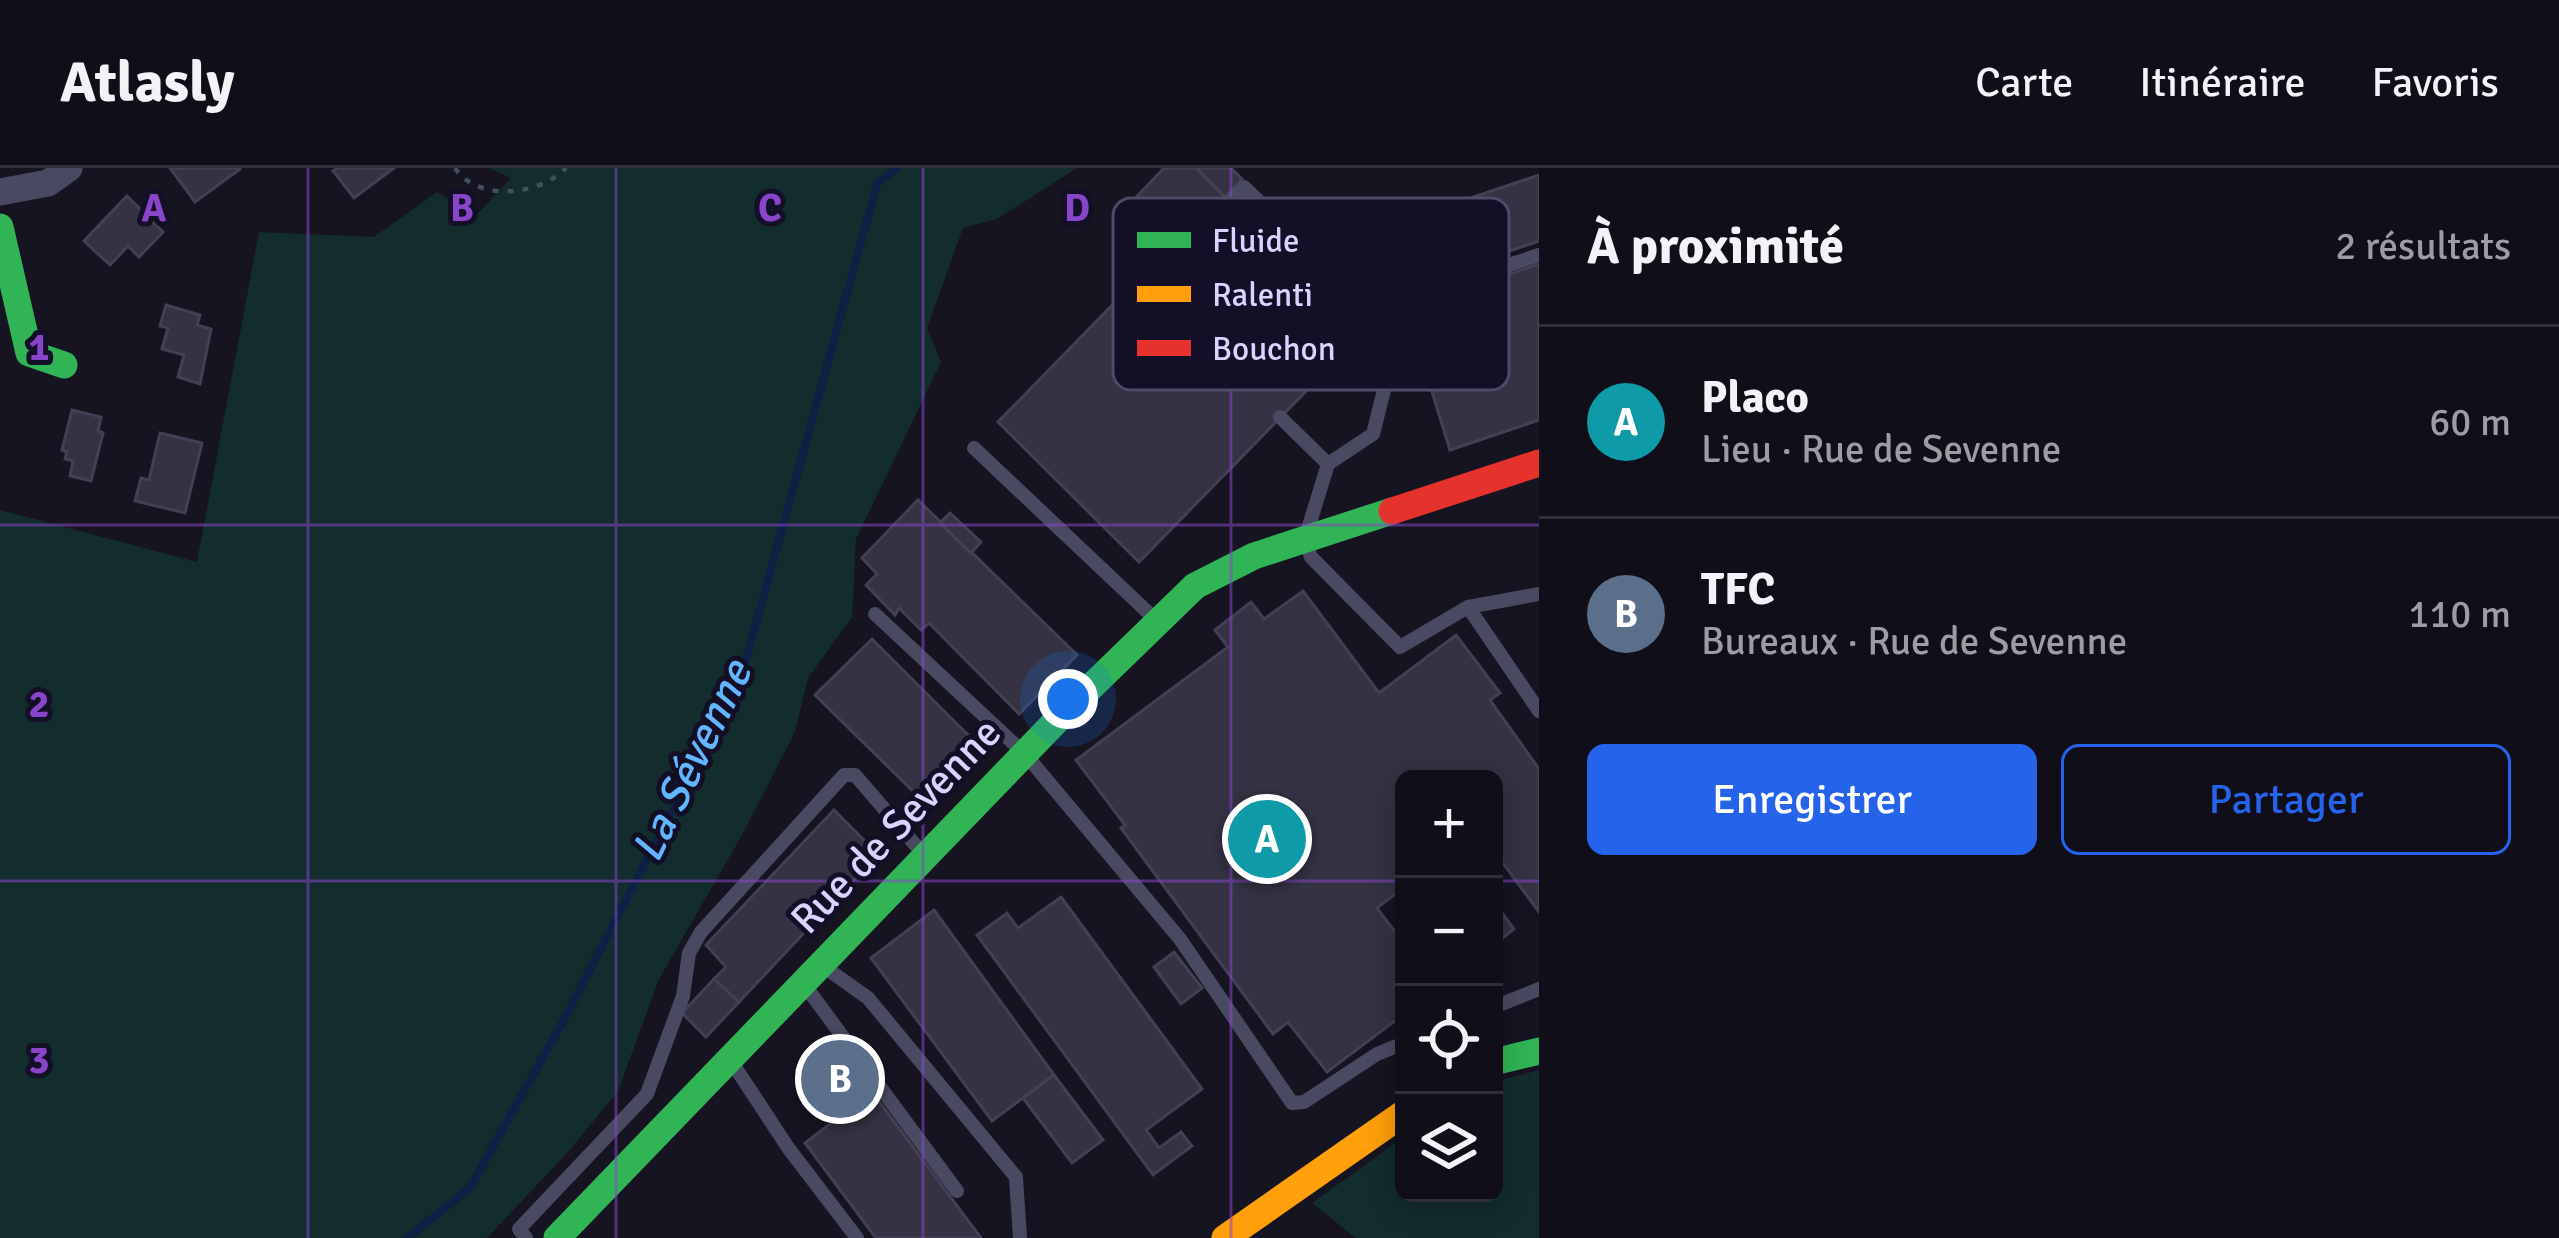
<!DOCTYPE html>
<html lang="fr">
<meta charset="utf-8">
<style>
:root{--surface:#100f19;--page:#1e1d26;--text:#f1f3f6;--muted:#9c9ca2;--line:#302f38;--accent:#2563eb}
body{margin:0;font-family:Signika,sans-serif;background:var(--page);color:var(--text)}
.controls{position:absolute;right:36px;bottom:36px;display:grid;overflow:hidden;border-radius:18px;box-shadow:0 6px 30px #0003}
.controls button{width:108px;height:108px;display:grid;place-items:center;padding:0;border:0;border-bottom:3px solid var(--line);background:var(--surface);color:var(--text);font:60px sans-serif}
.you{position:absolute;left:1068px;top:531px;width:42px;height:42px;margin:-30px;border:9px solid #fff;border-radius:50%;background:#1a73e8;box-shadow:0 0 0 18px #1a73e833}
.badge{display:grid;place-items:center;width:78px;height:78px;border-radius:50%;background:var(--accent);color:#fff;font-size:39px;font-weight:700}
.pin{position:absolute;translate:-50% -50%;border:6px solid #fff;box-shadow:0 3px 12px #0006}
.list{margin:0;padding:0;list-style:none}
h2{display:flex;justify-content:space-between;align-items:center;height:156px;margin:0;padding:0 48px;font-size:51px}
h2 small{font-size:39px;font-weight:400;color:var(--muted)}
.list li{display:grid;grid-template-columns:78px 1fr auto;gap:36px;align-items:center;box-sizing:border-box;height:192px;padding:0 48px;border-top:3px solid var(--line)}
.list b{display:block;font-size:45px;white-space:nowrap}
.list p{margin:0;font-size:39px;white-space:nowrap;color:var(--muted)}
.list em{font-size:39px;font-style:normal;color:var(--muted)}
.actions{display:flex;gap:24px;padding:36px 48px}
.actions a{flex:1;padding:27px 0;border:3px solid var(--accent);border-radius:18px;text-align:center;font-size:42px;color:var(--accent)}
.actions .main{background:var(--accent);color:#fff}
.icon{flex:none;width:66px;height:66px;fill:none;stroke:currentColor;stroke-width:2;stroke-linecap:round;stroke-linejoin:round}
.map{position:relative;flex:none;width:1539px;height:1070px;overflow:hidden}
header{display:flex;align-items:center;gap:72px;box-sizing:border-box;height:168px;padding:0 60px;background:var(--surface);border-bottom:3px solid var(--line)}
header strong{font-size:57px}
nav{display:flex;gap:66px;margin-inline-start:auto;font-size:42px}
main{display:flex}
aside{flex:1;background:var(--surface)}
.map>svg:first-child{display:block}
.green{fill:#132c2d}
.lines{fill:none;stroke-linecap:round;stroke-linejoin:round}
.stream{stroke:#0d2144;stroke-width:8}
.building{fill:#343243;stroke:#433f54;stroke-width:3}
.path{stroke:#44505f;stroke-width:4.5;stroke-dasharray:6 9;stroke-linecap:butt}
.lane{stroke:#4a4962;stroke-width:14}
.street{stroke:#4a4962;stroke-width:27}
.fast{stroke:#30b455;stroke-width:27}
.slow{stroke:#ff9f0a;stroke-width:27}
.jam{stroke:#e5322d;stroke-width:27}
.grid{fill:none;stroke:#8945c9;stroke-width:3;stroke-opacity:0.55}
.labels{text-anchor:middle;dominant-baseline:central;stroke-width:10;stroke-linejoin:round;paint-order:stroke}
.street-label{font-size:42px;fill:#d9d4ff;stroke:#130f26}
.water-label{font-size:45px;font-style:italic;fill:#62b6ff;stroke:#130f26}
.key{fill:#130f26;stroke:#4e4a67;stroke-width:3}
.key-label{font-size:33px;fill:#d9d4ff}
.grid-label{font-size:39px;text-anchor:middle;font-weight:bold;fill:#8945c9;stroke:#130f26;stroke-width:10;stroke-linejoin:round;paint-order:stroke}
</style>
<header>
<strong>Atlasly</strong>
<nav><a>Carte</a><a>Itinéraire</a><a>Favoris</a></nav>
</header>
<main>
<div class="map">
<svg width="1539" height="1070" viewBox="0 0 1539 1070">
<rect width="100%" height="100%" fill="#161421"/>
<g class="green">
<path d="M489,0H1077L997,51L963,60L927,160L941,194L856,371L852,449L808,510L795,564L742,667L659,811L618,923L569,983L487,1070H0V342L197,394L259,64L374,69L437,24L476,48L511,10Z"/>
<path d="M1539,902V1070H1356L1312,1035L1404,969V1025H1494V914Z"/>
</g>
<g class="lines">
<path class="stream" d="M407,1070L470,1020L567,846L741,510L877,16L897,0"/>
</g>
<g class="building">
<path d="M170,0H239L240,1L195,34Z"/>
<path d="M338,0H394L354,30L333,3Z"/>
<path d="M1164,0H1196L1362,166L1139,394L998,254L1164,84L1124,42Z"/>
<path d="M1196,0H1231L1242,11L1225,29Z"/>
<path d="M1539,7V73L1468,97L1447,38Z"/>
<path d="M127,28L163,64L139,89L128,78L110,97L84,73Z"/>
<path d="M1539,96V252L1450,282L1425,201L1466,188L1446,128Z"/>
<path d="M166,137L200,147L197,157L211,161L200,216L178,209L184,187L162,181L168,160L160,158Z"/>
<path d="M72,242L101,249L98,263L103,265L91,313L70,308L73,293L65,291L67,284L62,282Z"/>
<path d="M160,265L202,275L185,345L135,333L141,310L149,312Z"/>
<path d="M918,332L1077,487L1019,546L929,455L921,462L899,440L895,447L866,417L877,406L862,390Z"/>
<path d="M950,345L981,374L971,385L940,355Z"/>
<path d="M1303,423L1379,525L1456,467L1500,525L1490,532L1539,601V744L1494,683V611H1404V719L1377,740L1401,772L1404,770V846L1327,904L1288,854L1273,866L1121,660L1125,657L1076,592L1228,479L1215,462L1251,434L1264,451Z"/>
<path d="M872,471L983,582L928,638L815,527Z"/>
<path d="M834,642L878,686L739,834L714,811L726,799L706,777Z"/>
<path d="M1061,729L1202,921L1146,962L1159,980L1181,964L1192,978L1153,1007L977,767L1007,745L1018,760Z"/>
<path d="M1494,734L1514,761L1494,777Z"/>
<path d="M934,742L1054,907L992,953L871,790Z"/>
<path d="M1174,784L1202,820L1181,836L1154,799Z"/>
<path d="M714,811L739,834L706,869L682,845Z"/>
<path d="M834,873L981,1070H876L805,975L834,953L796,902Z"/>
<path d="M1054,907L1103,972L1072,995L1023,930Z"/>
</g>
<g class="lines">
<path class="path" d="M455,0C478,35 540,27 566,0"/>
<g class="lane">
<path d="M1230,34L1244,19L1398,166L1373,266L1328,296"/>
<path d="M1373,142L1539,87"/>
<path d="M1280,249L1328,296L1305,371L1311,389L1400,479L1468,439L1539,426"/>
<path d="M974,280L1156,452"/>
<path d="M1468,439L1539,543"/>
<path d="M875,446L1025,586L1180,771L1292,935L1304,934L1377,886L1404,875"/>
<path d="M823,798L868,830L1016,1009L1020,1070"/>
<path d="M806,819L957,1023"/>
<path d="M1494,839L1539,821"/>
<path d="M733,896L789,981L857,1070"/>
<path d="M526,1070L519,1061L647,926L683,828L689,785L701,764L844,607H855L924,687"/>
</g>
<path class="street" d="M0,24L48,15L69,0"/>
<g class="fast">
<path d="M0,59L29,185L64,197"/>
<path d="M1494,894L1539,883"/>
<path d="M557,1070L1061,548L1195,418L1254,388L1392,343"/>
</g>
<path class="slow" d="M1225,1070L1404,945"/>
<path class="jam" d="M1392,343L1539,295"/>
</g>
<path class="grid" d="M308,0V1070M616,0V1070M923,0V1070M1231,0V1070M0,357H1539M0,713H1404M1494,713H1539"/>
<g class="labels">
<g class="street-label">
<text transform="translate(896 658) rotate(-46)">Rue de Sevenne</text>
</g>
<g class="water-label">
<text transform="translate(692 593) rotate(-64)">La Sévenne</text>
</g>
</g>
<rect x="1113" y="30" width="396" height="192" rx="18" class="key"/>
<rect x="1137" y="64" width="54" height="16" fill="#30b455"/>
<rect x="1137" y="118" width="54" height="16" fill="#ff9f0a"/>
<rect x="1137" y="172" width="54" height="16" fill="#e5322d"/>
<g class="key-label">
<text x="1212" y="84">Fluide</text>
<text x="1212" y="138">Ralenti</text>
<text x="1212" y="192">Bouchon</text>
</g>
<g class="grid-label">
<text x="154" y="53">A</text>
<text x="462" y="53">B</text>
<text x="770" y="53">C</text>
<text x="1077" y="53">D</text>
<text x="39" y="192">1</text>
<text x="39" y="549">2</text>
<text x="39" y="905">3</text>
</g>
</svg>
<div class="controls">
<button>+</button>
<button>−</button>
<button><svg class="icon" aria-label="locate" viewBox="0 0 24 24"><circle cx="12" cy="12" r="6"/><path d="M12 2v4M12 18v4M2 12h4M18 12h4"/></svg></button>
<button><svg class="icon" aria-label="layers" viewBox="0 0 24 24"><path d="M12 4l9 5-9 5-9-5zM3 14l9 5 9-5"/></svg></button>
</div>
<div class="you"></div>
<div class="pin badge" style="left:1267px;top:671px;background:#0f9aa8">A</div>
<div class="pin badge" style="left:840px;top:911px;background:#5c6f8a">B</div>
</div>
<aside>
<h2>À proximité<small>2 résultats</small></h2>
<ul class="list">
<li><span class="badge" style="background:#0f9aa8">A</span><div><b>Placo</b><p>Lieu · Rue de Sevenne</p></div><em>60 m</em></li>
<li><span class="badge" style="background:#5c6f8a">B</span><div><b>TFC</b><p>Bureaux · Rue de Sevenne</p></div><em>110 m</em></li>
</ul>
<div class="actions"><a class="main">Enregistrer</a><a>Partager</a></div>
</aside>
</main>
